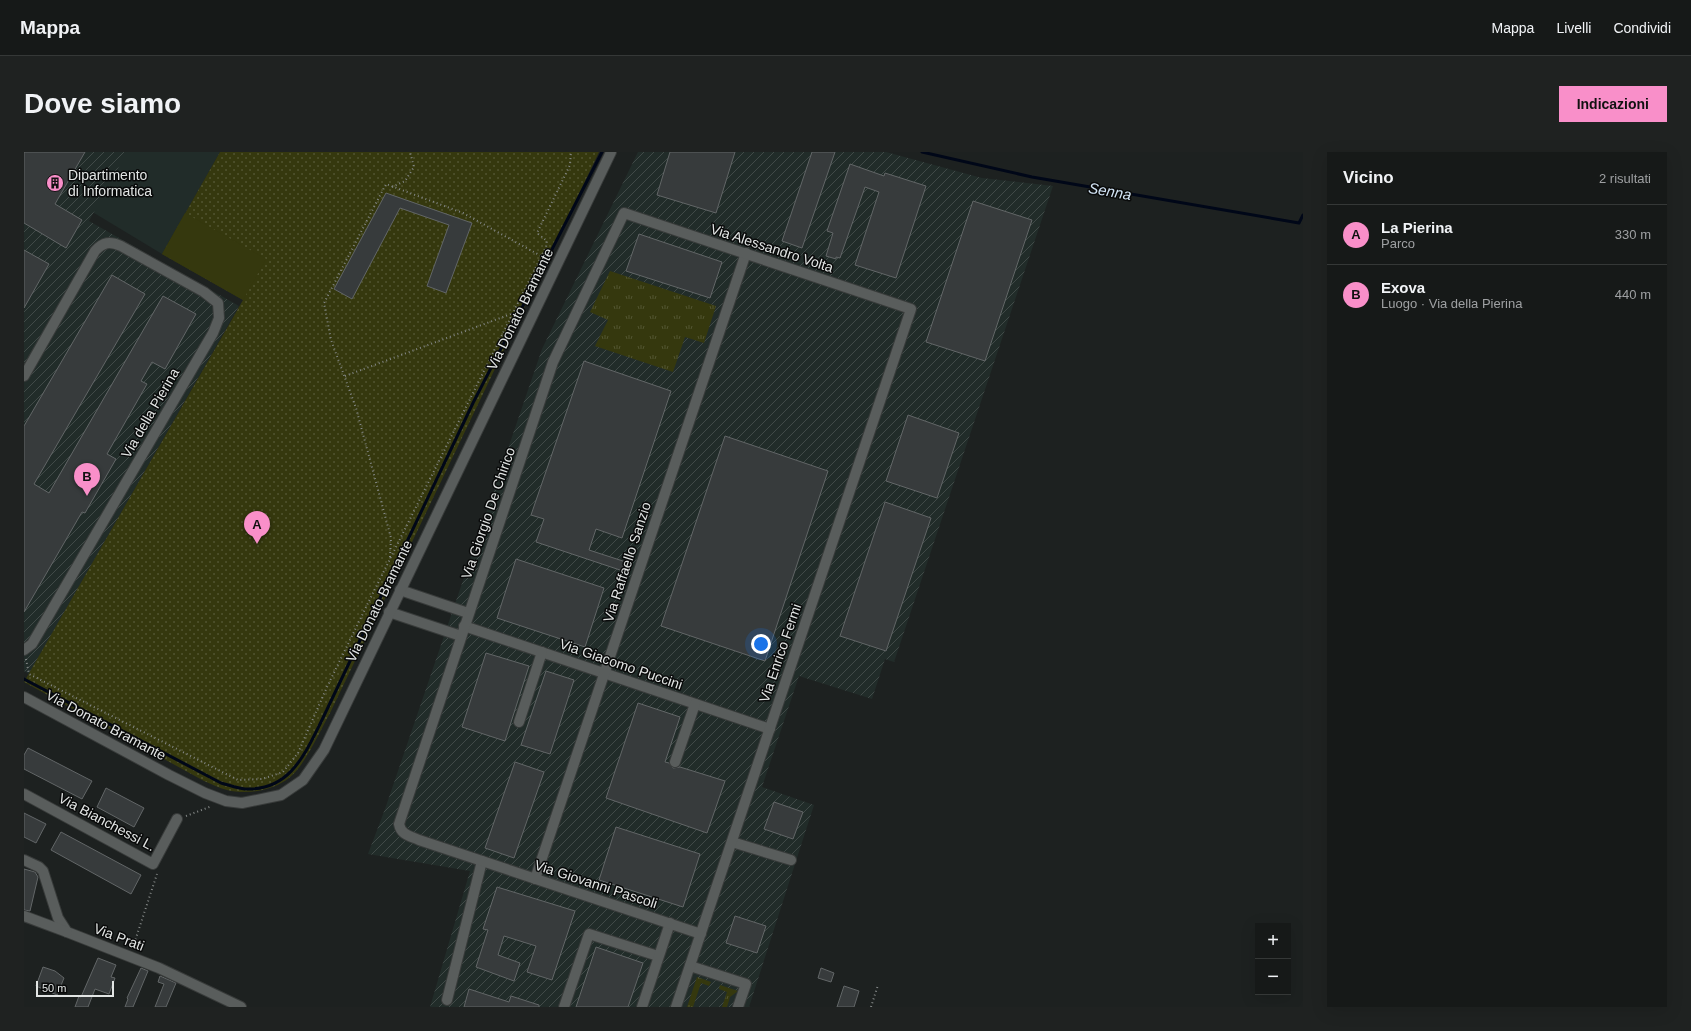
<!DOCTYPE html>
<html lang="it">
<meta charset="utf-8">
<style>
:root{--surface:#161918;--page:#1f2221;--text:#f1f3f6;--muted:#9ea0a2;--line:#353837;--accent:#f98fc9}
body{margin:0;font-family:Arial,sans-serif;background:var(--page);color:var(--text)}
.controls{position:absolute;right:12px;bottom:12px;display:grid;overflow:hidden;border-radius:0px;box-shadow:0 4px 16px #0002}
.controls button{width:36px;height:36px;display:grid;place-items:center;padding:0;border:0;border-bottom:1px solid var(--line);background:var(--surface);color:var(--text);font:20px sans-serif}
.scale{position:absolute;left:12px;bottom:10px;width:78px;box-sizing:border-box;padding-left:4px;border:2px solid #e2e5e4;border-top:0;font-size:11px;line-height:14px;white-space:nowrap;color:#e2e5e4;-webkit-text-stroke:3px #090a0a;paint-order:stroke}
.you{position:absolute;left:737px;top:492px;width:14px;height:14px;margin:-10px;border:3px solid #fff;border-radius:50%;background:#1a73e8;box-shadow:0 0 0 6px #1a73e833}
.badge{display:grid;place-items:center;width:26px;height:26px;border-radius:50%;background:var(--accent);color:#111;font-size:13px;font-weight:700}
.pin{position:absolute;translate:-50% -33px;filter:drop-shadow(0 1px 2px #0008)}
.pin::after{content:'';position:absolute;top:21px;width:14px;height:12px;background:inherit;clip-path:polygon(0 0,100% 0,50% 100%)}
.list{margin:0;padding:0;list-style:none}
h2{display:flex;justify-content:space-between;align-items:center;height:52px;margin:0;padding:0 16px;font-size:17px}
h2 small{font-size:13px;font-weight:400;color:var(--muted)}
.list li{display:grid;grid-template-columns:26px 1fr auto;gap:12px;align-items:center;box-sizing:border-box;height:60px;padding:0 16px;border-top:1px solid var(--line)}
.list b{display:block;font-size:15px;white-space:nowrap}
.list p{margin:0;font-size:13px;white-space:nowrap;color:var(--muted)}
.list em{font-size:13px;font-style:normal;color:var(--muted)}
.map{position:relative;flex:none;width:1279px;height:855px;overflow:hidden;border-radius:0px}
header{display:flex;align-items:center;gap:24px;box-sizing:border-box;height:56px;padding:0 20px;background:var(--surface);border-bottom:1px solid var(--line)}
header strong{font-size:19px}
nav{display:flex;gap:22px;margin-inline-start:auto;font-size:14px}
.intro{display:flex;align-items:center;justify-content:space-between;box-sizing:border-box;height:96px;padding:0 24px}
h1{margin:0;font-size:28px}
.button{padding:10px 18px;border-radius:0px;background:var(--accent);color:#111;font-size:14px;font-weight:700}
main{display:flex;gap:24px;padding:0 24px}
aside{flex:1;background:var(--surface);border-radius:0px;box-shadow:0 4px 16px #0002}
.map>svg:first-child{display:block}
.built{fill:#212c29}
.industrial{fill:url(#industrial-furrows)}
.grass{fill:url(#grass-tufts)}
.park{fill:url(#park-dots)}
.garden{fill:#35380e}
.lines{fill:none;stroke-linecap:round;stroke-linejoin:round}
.stream{stroke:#000718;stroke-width:3}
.building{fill:#373b3c;stroke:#626667}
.minor-casing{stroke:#383b3a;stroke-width:12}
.path{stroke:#848887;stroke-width:2;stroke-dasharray:1 3;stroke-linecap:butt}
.minor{stroke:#595d5c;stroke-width:10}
.labels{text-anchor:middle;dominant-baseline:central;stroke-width:3;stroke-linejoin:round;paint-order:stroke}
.poi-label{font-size:14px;fill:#e2e5e4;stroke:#090a0a;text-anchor:start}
.street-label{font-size:14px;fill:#e2e5e4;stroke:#090a0a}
.water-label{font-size:15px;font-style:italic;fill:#d3e5f6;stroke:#090a0a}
</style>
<header>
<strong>Mappa</strong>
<nav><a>Mappa</a><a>Livelli</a><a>Condividi</a></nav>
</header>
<div class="intro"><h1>Dove siamo</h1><a class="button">Indicazioni</a></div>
<main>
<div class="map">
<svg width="1279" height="855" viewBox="0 0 1279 855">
<defs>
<pattern id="industrial-furrows" width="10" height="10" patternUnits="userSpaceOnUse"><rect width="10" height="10" fill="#212c29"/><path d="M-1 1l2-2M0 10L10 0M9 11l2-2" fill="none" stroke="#414a48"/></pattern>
<pattern id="grass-tufts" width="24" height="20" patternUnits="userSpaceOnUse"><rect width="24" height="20" fill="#35380e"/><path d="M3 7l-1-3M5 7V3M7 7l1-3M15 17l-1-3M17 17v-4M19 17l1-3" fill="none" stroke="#525531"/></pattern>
<pattern id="park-dots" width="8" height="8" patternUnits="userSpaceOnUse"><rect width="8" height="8" fill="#35380e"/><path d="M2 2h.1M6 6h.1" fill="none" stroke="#525531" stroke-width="1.8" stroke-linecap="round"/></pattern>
</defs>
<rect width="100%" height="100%" fill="#1d2120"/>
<path class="built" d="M0,0H196L138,102L37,41Z"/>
<g class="industrial">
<path d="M0,0H103L65,69L215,154L5,522L0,519Z"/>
<path d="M614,0H862L958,26L1029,34L870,510L861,507L848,547L775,524L738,635L790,653L725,855H406L446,719L344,702L361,657L518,197Z"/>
</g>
<g class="grass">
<path d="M586,119L692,154L680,191L661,185L649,220L571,194L584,168L566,160Z"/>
<path d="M673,825L687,830L685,834L677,831L669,855H663Z"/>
<path d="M696,833L714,839L706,845L703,855H698L703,840L695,837Z"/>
</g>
<path class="park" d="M196,0H575L306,561C296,579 280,615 265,626C248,639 223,643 203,638C195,636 188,632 180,629L0,530L219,148L138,102Z"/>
<path class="garden" d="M161,61L242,107L219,148L138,102Z"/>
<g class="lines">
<g class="stream">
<path d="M898,0L1008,25L1275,71L1279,63"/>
<path d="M0,527L197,631C205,633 213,636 221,637C265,639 280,604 297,570L449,251L578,0"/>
</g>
</g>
<g class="building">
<path d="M0,0H61L31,52L58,68L42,96L0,71Z"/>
<path d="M646,0H711L692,61L633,43Z"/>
<path d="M788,0H811L778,96L758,89Z"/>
<path d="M826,12L860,24L861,21L902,34L872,126L831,113L855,40L841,35L816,106L812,105V107L802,104L809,81L803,79Z"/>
<path d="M362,41L448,71L422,141L403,134L425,73L376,56L328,147L310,137Z"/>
<path d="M949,49L1008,68L961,209L902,190Z"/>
<path d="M615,82L698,110L686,146L602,119Z"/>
<path d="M0,98L25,112L0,156Z"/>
<path d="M88,123L121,142L10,332L25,341L139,144L172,162L141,217L128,210L117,229L123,232L83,302L92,307L61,361L58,360L0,460V274Z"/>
<path d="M560,209L647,239L598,386L572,377L565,398L605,411L602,420L512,390L520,367L507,363Z"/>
<path d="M884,263L935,281L913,346L862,329Z"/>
<path d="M701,284L804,319L741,509L637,474Z"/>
<path d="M861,350L907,366L862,499L816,484Z"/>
<path d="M492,407L580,436L561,495L473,466Z"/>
<path d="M462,501L505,514L481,589L438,575Z"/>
<path d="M522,519L550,528L526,602L497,593Z"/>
<path d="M614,551L656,565L641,610L645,611L649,616L656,615L701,629L683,681L582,646Z"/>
<path d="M4,596L68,629L58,647L0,617V603Z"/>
<path d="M491,610L520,620L490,706L461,696Z"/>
<path d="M82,636L120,656L110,675L73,655Z"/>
<path d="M750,650L779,660L769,687L740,677Z"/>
<path d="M0,661L22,672L12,691L0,685Z"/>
<path d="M592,675L676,702L659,755L575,728Z"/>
<path d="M37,680L117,723L107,742L27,698Z"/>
<path d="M0,717L11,720L14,725L6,759L0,758Z"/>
<path d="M473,735L551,759L528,828L503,820L512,794L480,784L474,803L496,811L490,829L452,815L464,778L459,777Z"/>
<path d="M711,764L742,774L733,801L702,791Z"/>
<path d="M572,795L619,811L604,855H552Z"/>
<path d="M74,806L92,813L87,825L91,826L85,842L71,837L64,855H51L55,844L57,845Z"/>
<path d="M19,815L31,819L40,826L33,843L12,834Z"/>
<path d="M117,816L124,819L109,855H101L104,847L103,846Z"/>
<path d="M797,816L810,821L807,830L794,826Z"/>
<path d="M136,824L152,831L142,855H131L140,832L134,830Z"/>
<path d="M820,834L835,839L830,855H813Z"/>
<path d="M445,837L485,850L487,844L515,853V855H440Z"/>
</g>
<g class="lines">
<g class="minor-casing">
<g id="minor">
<path d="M0,224L71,99C79,90 86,89 97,94L180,140L194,151L195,166L189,181L8,492L0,498"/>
<path d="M376,438L444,461"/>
<path d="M365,460L437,484"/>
<path d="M440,474L746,577"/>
<path d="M0,545L145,623L181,641L202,649L218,651L257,643L279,628L300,598L587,0"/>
<path d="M495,570L518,500"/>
<path d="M651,610L671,552"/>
<path d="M0,642L129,712L153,667"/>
<path d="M708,690L767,708"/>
<path d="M0,708L15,715L19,719L34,766L43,780L135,816L217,855"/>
<path d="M511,727L722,101"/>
<path d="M0,764L43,780"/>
<path d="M666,814L722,832L714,855"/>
<path d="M423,848L458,709"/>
<path d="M540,855L565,782L634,804"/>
<path d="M618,855L646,771"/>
<path d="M652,855L887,157L600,61L529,210L375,672C377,683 386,684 395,688L677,782"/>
</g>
</g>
<g class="path">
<path d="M368,35L381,29L390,15L386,0"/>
<path d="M321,224L487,162"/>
<path d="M366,405L367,386L332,256L307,188L300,151L362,32L439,61L517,104"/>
<path d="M2,507L5,522L214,628L238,627L259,620L274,601L303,535L347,445L522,95L523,89L513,81L546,13L547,0"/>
<path d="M162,664L188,654"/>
<path d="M109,795L133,722"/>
<path d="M847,855L854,833"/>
</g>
<use href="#minor" class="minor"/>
</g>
<defs>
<g id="building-disc" transform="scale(0.9)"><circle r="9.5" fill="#f98fc9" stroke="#090a0a"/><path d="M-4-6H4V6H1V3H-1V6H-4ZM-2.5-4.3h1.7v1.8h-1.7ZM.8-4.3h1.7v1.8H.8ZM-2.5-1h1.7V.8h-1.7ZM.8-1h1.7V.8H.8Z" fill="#111"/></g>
</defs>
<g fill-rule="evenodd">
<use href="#building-disc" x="31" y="31"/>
</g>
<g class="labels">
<g class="poi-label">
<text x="44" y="23">Dipartimento<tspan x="44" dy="16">di Informatica</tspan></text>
</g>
<g class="street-label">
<text transform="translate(748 96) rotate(18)">Via Alessandro Volta</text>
<text transform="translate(496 157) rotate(-64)">Via Donato Bramante</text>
<text transform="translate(126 261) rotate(-60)">Via della Pierina</text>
<text transform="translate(464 361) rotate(-71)">Via Giorgio De Chirico</text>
<text transform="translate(603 410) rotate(-72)">Via Raffaello Sanzio</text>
<text transform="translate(355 449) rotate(-64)">Via Donato Bramante</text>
<text transform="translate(756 501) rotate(-71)">Via Enrico Fermi</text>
<text transform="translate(597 512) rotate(19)">Via Giacomo Puccini</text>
<text transform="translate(82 573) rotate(28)">Via Donato Bramante</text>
<text transform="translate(83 670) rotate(28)">Via Bianchessi L.</text>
<text transform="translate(572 732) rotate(18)">Via Giovanni Pascoli</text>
<text transform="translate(95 785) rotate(21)">Via Prati</text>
</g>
<g class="water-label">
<text transform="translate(1086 39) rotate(10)">Senna</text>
</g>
</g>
</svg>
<div class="controls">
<button>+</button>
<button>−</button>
</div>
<div class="scale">50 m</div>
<div class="you"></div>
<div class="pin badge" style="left:233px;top:392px">A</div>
<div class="pin badge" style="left:63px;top:344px">B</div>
</div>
<aside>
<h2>Vicino<small>2 risultati</small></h2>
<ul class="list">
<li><span class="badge">A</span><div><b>La Pierina</b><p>Parco</p></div><em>330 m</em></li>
<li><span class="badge">B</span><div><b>Exova</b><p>Luogo · Via della Pierina</p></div><em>440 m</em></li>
</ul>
</aside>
</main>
